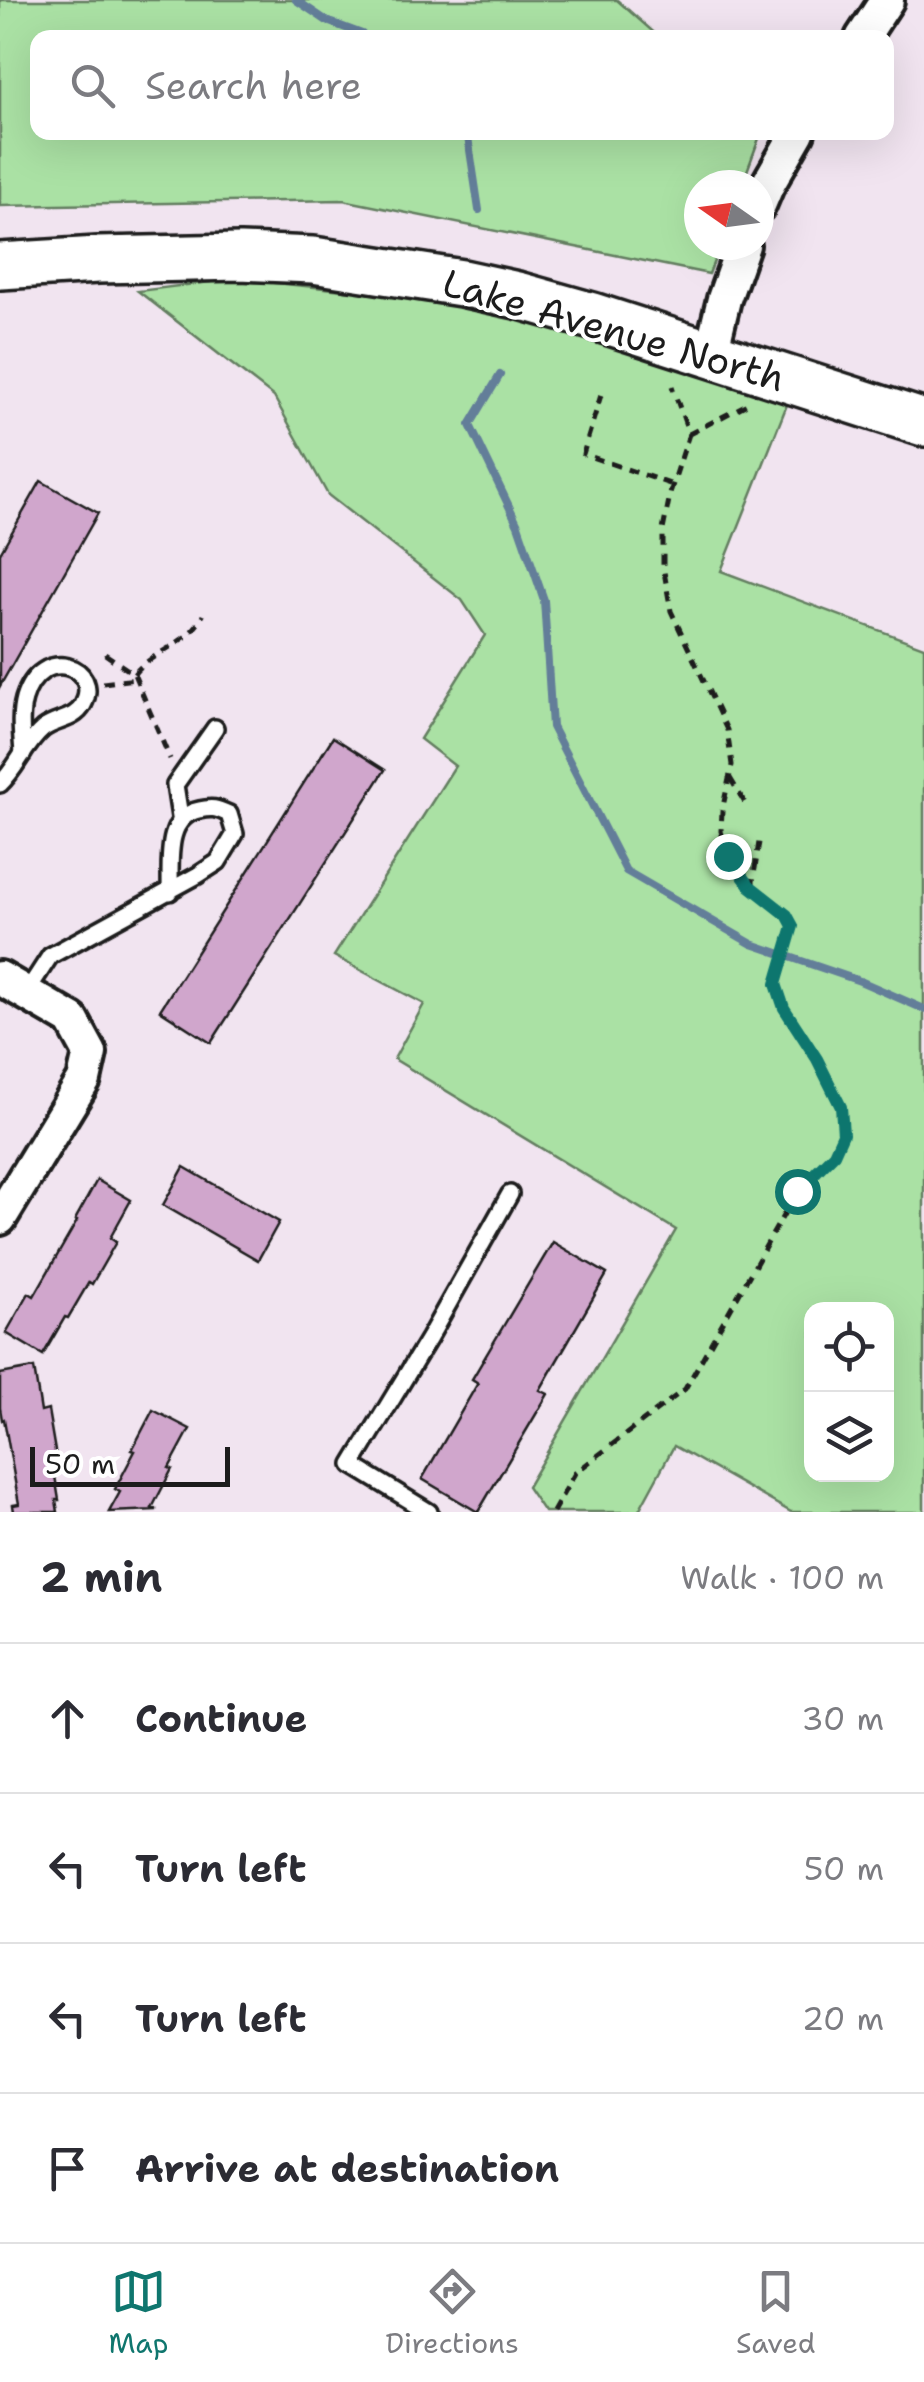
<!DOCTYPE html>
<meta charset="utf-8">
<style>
:root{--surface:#fff;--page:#f2f2f3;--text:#2b2b33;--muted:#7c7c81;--line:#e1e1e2;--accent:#0f766e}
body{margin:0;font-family:"Shantell Sans",sans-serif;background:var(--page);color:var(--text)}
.controls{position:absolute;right:30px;bottom:30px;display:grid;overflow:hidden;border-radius:20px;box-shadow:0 10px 40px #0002}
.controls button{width:90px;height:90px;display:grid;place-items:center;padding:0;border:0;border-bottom:2px solid var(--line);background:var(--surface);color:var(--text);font:50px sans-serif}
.compass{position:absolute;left:684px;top:170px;width:90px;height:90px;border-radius:50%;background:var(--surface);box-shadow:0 10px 40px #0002;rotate:284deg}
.scale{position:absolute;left:30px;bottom:25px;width:200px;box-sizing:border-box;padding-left:10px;border:5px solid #1c1c1c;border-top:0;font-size:28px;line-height:35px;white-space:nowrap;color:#1c1c1c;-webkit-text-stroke:8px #fff;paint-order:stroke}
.stop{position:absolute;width:30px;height:30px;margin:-22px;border:8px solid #0f766e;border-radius:50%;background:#fff}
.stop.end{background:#0f766e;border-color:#fff;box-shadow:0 2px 10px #0008}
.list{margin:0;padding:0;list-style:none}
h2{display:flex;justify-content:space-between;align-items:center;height:130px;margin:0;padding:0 40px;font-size:42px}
h2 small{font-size:32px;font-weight:400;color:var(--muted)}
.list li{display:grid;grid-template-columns:65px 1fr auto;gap:30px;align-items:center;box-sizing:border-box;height:150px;padding:0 40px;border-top:2px solid var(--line)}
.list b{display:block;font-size:38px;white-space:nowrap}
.list em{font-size:32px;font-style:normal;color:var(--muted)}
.icon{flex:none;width:55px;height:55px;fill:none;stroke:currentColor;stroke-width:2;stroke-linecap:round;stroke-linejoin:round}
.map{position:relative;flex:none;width:924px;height:1512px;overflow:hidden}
.search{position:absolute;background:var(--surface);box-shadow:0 10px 40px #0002;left:30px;right:30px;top:30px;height:110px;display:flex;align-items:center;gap:25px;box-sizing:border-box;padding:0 35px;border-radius:20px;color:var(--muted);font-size:38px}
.sheet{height:730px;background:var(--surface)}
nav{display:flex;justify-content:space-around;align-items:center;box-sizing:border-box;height:140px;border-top:2px solid var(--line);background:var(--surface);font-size:28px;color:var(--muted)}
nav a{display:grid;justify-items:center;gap:5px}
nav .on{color:var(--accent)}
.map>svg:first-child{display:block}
.green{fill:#aae1a4;stroke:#637e60;stroke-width:2.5;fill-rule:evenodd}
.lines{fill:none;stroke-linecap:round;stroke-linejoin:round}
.stream{stroke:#637e99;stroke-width:8}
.building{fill:#d0a6cc;stroke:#1c1c1c;stroke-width:2.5}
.lane-casing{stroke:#1c1c1c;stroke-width:22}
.street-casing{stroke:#1c1c1c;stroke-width:40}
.secondary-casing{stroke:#1c1c1c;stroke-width:52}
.path{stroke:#1c1c1c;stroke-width:5;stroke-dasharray:10 8;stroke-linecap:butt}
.lane{stroke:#fff;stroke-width:15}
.street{stroke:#fff;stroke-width:32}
.secondary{stroke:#fff;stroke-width:45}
.route{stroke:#0f766e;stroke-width:12}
.labels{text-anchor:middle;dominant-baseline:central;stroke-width:8;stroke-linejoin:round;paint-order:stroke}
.street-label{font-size:38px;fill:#1c1c1c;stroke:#fff}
</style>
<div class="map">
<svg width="924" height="1512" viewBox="0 0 924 1512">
<rect width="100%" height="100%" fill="#f1e4f0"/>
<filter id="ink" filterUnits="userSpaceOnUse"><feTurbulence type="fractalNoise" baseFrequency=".01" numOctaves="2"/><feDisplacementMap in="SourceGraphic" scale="20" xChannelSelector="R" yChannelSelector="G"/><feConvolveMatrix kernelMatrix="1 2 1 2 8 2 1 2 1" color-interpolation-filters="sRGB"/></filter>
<g filter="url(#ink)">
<g class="green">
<path d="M0,0H617L659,37L38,38V132L761,133L742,185H699V245H720L709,274L343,200L0,206Z"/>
<path d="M235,279L452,301L790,397L721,571L924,647V1512H791L674,1446L638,1512H544L527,1487L676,1230L394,1059L424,1004L334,956L455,766L420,739L485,635L462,600L328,495L274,397L138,291ZM812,1310H886V1474H812Z"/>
</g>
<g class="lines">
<g class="stream">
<path d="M296,0L327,21L362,34L367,38"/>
<path d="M463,132L468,137L479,210"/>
<path d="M500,375L470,425L518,525L544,600L552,727L626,871L752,944L860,981L924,1009"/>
</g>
</g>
<g class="building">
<path d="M41,481L98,513L0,686V553Z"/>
<path d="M333,737L385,770L211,1043L160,1010Z"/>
<path d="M184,1167L279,1222L258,1260L163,1205Z"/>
<path d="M97,1180L131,1200L110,1238L116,1242L92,1284L89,1282L68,1318L65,1317L43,1355L6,1333L29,1293L34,1296L77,1221L75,1220Z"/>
<path d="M553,1242L607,1274L540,1390L548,1394L478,1512L422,1479L478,1383L472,1379Z"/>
<path d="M34,1368L41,1412L48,1410L56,1457L52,1458L59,1500H56L58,1512H14L13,1505L19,1504L4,1419L2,1420L0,1408V1374Z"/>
<path d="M153,1410L190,1429L169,1468L172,1469L152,1508L157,1510L109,1512L120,1492L115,1489L135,1451L132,1450Z"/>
</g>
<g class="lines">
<g class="lane-casing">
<g id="lane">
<path d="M0,784C17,768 25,744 43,729C56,719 75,720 83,705C103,667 41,643 24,699C19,717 22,736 23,754"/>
<path d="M180,817L175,785L215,728"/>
<path d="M26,993L50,956L198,875L218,862L235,834L229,814C216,808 212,807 199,810C164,817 171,863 170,892"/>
<path d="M429,1512L352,1465L429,1338L510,1194"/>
</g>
</g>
<g class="street-casing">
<g id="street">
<path d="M862,38L887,0"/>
<path d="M759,205L767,186L798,132"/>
<path d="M711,353L724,299L743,245"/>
<path d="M0,978L72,1020L90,1053L84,1080L0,1218"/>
</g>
</g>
<g class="secondary-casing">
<path id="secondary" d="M0,266L98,260L240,257L313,260L462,283L517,295L592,316L924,423"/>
</g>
<g class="path">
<path d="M601,395L583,454L673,485"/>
<path d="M689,434L749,403"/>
<path d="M105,654L134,674L170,759"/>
<path d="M134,674C152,651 190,644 203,615"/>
<path d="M103,683L136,679"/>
<path d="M730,778L748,808"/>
<path d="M752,888L759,842"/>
<path d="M553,1512L575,1473L685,1389L797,1191L834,1154L843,1134L841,1107L817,1059L784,1008L776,983L793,926L787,915L749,886L728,856L721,831L722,811L732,765L727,730L671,611L663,566V530L671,490L689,434L672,386"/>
</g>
<use href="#lane" class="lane"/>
<use href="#street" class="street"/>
<use href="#secondary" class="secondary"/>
</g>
</g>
<g class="lines" filter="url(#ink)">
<path class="route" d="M728,856L750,886L787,915L793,926L776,984L784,1008L817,1059L841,1107L843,1134L834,1154L797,1191"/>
</g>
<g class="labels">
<g class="street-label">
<text transform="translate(614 330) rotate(16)">Lake Avenue North</text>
</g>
</g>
</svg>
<div class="controls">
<button><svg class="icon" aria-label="locate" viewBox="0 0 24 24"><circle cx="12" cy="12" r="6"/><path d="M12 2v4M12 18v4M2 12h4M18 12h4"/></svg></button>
<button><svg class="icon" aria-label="layers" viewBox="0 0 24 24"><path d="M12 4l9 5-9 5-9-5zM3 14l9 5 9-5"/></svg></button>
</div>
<svg class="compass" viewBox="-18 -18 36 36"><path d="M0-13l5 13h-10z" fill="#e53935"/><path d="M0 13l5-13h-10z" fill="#7c7c81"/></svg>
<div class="scale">50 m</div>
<div class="stop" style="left:797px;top:1191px"></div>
<div class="stop end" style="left:728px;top:856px"></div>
<div class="search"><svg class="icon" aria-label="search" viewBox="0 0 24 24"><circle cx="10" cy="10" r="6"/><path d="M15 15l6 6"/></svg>Search here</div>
</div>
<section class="sheet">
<h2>2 min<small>Walk · 100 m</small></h2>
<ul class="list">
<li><svg class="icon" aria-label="ahead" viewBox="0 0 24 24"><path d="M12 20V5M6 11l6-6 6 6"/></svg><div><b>Continue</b></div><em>30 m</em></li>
<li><svg class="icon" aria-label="left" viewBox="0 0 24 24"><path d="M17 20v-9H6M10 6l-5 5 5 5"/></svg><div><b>Turn left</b></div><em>50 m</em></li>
<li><svg class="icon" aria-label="left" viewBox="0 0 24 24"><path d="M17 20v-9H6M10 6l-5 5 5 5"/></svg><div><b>Turn left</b></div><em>20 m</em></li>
<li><svg class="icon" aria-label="arrive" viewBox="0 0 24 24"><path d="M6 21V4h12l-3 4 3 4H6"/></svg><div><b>Arrive at destination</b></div></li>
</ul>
</section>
<nav>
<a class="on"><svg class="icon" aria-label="map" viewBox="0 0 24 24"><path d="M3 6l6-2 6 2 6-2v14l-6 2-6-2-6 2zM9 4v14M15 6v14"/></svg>Map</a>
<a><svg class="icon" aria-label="directions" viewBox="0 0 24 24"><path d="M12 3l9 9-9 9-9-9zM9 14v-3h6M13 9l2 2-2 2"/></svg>Directions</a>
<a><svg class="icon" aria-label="saved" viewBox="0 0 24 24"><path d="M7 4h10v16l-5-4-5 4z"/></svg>Saved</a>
</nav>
